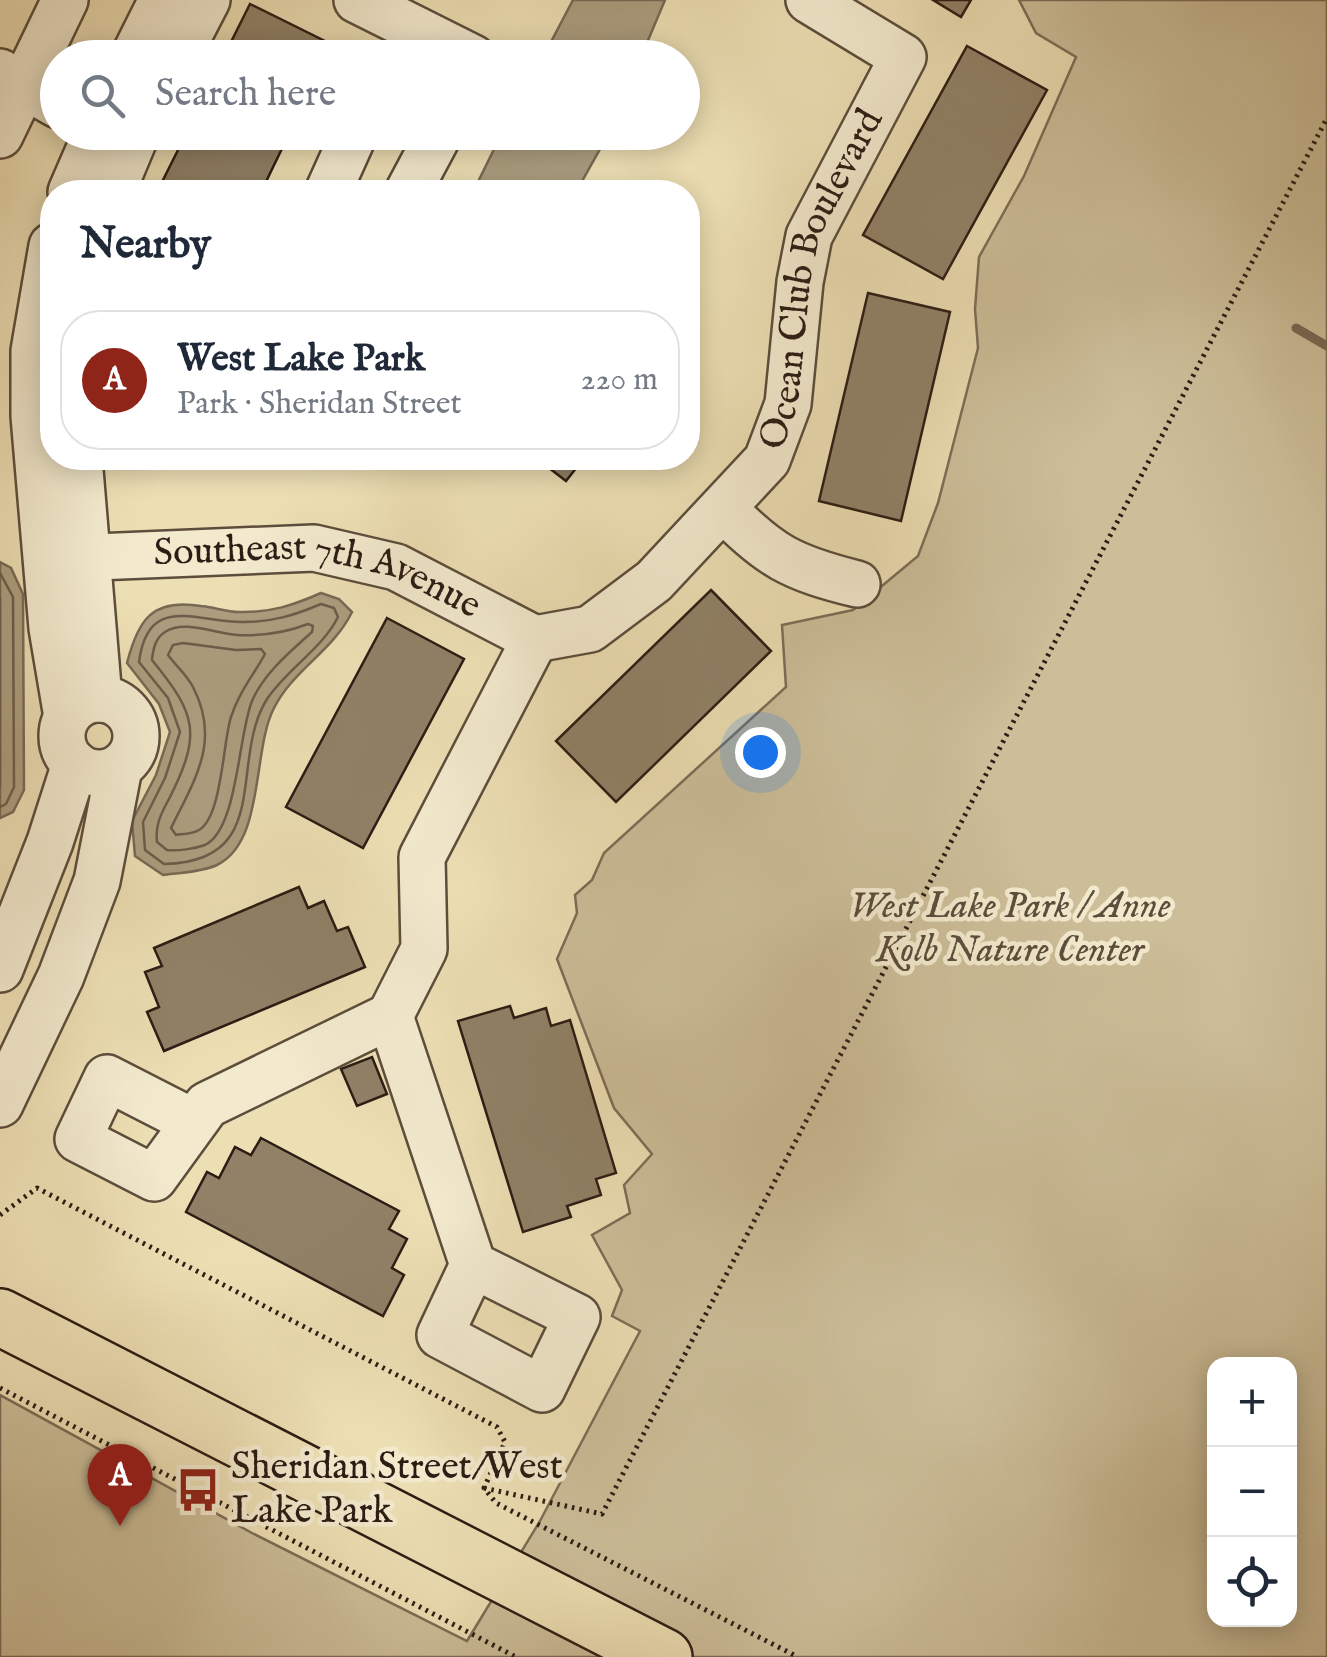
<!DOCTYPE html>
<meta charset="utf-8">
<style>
:root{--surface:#fff;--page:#f2f2f3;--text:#1f2937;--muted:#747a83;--line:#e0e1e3;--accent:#8f2418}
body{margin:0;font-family:"IM FELL English",serif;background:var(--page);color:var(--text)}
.controls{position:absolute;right:30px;bottom:30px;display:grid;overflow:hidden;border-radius:20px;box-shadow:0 5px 25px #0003}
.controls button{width:90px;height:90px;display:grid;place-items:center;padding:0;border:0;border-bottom:2px solid var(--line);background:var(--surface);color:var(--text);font:50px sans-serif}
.you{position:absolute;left:760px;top:752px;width:35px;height:35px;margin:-25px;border:8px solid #fff;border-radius:50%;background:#1a73e8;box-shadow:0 0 0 15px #1a73e833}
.badge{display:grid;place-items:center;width:65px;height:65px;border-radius:50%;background:var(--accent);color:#fff;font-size:32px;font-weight:700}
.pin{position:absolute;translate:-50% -82px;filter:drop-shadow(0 2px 5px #0008)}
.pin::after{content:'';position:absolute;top:52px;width:35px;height:30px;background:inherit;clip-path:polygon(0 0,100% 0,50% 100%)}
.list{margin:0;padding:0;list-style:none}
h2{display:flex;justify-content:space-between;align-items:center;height:130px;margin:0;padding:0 40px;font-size:42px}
h2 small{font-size:32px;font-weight:400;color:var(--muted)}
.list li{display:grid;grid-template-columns:65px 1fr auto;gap:30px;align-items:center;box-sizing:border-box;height:140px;margin:0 20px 20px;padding:0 20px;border:2px solid var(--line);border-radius:40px}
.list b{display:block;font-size:38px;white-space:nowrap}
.list p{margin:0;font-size:32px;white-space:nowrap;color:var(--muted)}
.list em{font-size:32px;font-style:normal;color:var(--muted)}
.icon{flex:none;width:55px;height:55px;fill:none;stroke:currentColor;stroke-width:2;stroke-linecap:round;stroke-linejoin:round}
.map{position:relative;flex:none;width:1327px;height:1657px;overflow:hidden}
.search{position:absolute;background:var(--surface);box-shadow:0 5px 25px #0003;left:40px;top:40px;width:660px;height:110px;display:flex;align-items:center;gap:25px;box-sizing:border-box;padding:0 35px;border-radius:55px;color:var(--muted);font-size:38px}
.panel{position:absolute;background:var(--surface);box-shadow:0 5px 25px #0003;left:40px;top:180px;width:660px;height:290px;border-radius:40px}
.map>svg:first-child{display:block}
.green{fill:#ccbe99;stroke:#7c6d56;stroke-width:2.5;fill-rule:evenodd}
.water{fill:#ab9d7e;stroke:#786954;stroke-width:2.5}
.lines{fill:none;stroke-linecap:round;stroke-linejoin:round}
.shore{stroke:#6c5c49;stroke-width:2.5}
.stream{stroke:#786954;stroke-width:9}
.building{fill:#908167;stroke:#2c1c14;stroke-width:2.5}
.minor-casing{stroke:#5c4d3c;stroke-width:50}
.major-casing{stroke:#2c1c14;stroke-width:60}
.path{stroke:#2c1c14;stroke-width:5;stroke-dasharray:2.5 5;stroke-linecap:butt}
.minor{stroke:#f3eace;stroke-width:45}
.major{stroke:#eddfb4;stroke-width:55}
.labels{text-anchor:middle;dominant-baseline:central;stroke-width:9;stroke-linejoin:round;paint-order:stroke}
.street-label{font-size:38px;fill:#2c1c14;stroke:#f3eace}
.park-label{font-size:38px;font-style:italic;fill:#5c4d3c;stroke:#f3eace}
.poi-label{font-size:38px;fill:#2c1c14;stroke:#f3eace;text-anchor:start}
</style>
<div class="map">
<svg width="1327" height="1657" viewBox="0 0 1327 1657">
<rect width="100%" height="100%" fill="#eddfb4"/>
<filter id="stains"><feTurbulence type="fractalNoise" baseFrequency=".002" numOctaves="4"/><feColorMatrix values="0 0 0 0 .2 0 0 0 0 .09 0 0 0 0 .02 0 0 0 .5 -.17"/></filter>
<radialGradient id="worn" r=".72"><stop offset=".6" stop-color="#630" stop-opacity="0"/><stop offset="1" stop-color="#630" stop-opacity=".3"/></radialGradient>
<path class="green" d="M1019,0H1327V1657H0V1395L252,1533L467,1641L540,1521L640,1331L612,1316L622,1290L592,1235L630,1213L624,1185L652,1154L614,1108L557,959L577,913L575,895L592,880L604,853L786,687L782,625L853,610L918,556L938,503L978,348L975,309L979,257L1024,176L1076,57L1036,33ZM1214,1364H1290V1620H1214Z"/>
<g class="water">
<path d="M573,0H665L641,57H543Z"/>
<path d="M502,133V132L609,133L576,192H473Z"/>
<path d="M0,562L11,568L23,594L24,790L13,812L0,818Z"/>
<path d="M321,593L339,599L352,612C333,651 293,670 274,708C252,750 265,842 217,865C202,872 179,873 163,875L135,856L132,821L156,775L170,732L159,704L127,663C138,620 152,598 201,606C214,607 226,612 239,612C270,613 294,605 321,593Z"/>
</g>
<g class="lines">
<g class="shore">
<path d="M0,573L13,597L14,787L6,804L0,807"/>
<path d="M0,599V787"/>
<path d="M321,604L334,608L338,617C322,649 287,669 267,699C228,761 275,862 164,864L145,850L143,822L165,778L180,732L168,698L139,662C148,592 197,623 244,622C273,622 295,615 321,604Z"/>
<path d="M308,624L313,626L312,632C290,652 264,673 252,701C238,735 238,829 205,845C194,849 178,851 167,850L157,842C155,824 161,814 170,797C202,733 196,714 152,660C153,650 155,638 165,632C185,619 215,634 237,635C261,636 285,633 308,624Z"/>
<path d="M183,643L236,650L261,649L265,654C253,676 239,692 231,717C223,741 222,817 199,830C193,834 182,834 176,835L171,828C195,779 221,741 193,687C187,675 176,666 168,655L173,645Z"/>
</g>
<path class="stream" d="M1296,328L1327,346"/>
</g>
<g class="building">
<path d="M933,0H971L961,17Z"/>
<path d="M250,4L333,45L327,58H223Z"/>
<path d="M967,46L1047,90L943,279L863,235Z"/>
<path d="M187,132H290L261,192H157Z"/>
<path d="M868,293L950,312L901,521L819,501Z"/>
<path d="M536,458H584L566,481Z"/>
<path d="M711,590L771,651L616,802L556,741Z"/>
<path d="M387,618L464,659L363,848L286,807Z"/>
<path d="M299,887L308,908L324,901L337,931L348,927L365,967L164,1051L147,1012L159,1007L145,972L162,966L154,948Z"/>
<path d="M510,1006L514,1018L546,1008L551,1026L570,1020L616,1173L596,1179L601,1195L567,1206L571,1217L523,1232L458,1021Z"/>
<path d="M372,1057L387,1094L357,1106L341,1069Z"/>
<path d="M261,1138L399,1211L389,1229L407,1239L392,1268L404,1275L383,1316L186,1212L207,1172L219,1178L235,1147L251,1155Z"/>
</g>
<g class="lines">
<g class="minor-casing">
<g id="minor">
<path d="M357,0L473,58"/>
<path d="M133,58L162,0"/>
<path d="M177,58L207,0"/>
<path d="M0,72L58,105"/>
<path d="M0,135L65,0"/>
<path d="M71,192L97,132"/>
<path d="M112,192L137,132"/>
<path d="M328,192L355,132"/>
<path d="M408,192L440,132"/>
<path d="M52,246L34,351V416L52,628L67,717"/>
<path d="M79,458L99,699"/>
<path d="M723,508C769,556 792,568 857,584"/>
<path id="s1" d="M47,559L314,548L396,567L535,639"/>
<path id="s2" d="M535,639L590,629L654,581L767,460L788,404L800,282L809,236L903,57L809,0"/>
<circle cx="99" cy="736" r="37"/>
<path d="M0,969L50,842L75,764"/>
<path d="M390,1016L473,1265L577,1317L542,1389L440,1335L473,1265"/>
<path d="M0,1104L61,976L97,881L119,768"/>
<path d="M193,1122L107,1078L78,1139L154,1178L207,1105L390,1016L424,949L422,857L535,639"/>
</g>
</g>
<g class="major-casing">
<path id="major" d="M0,1317L664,1657"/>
</g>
<g class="path">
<path d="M0,1215L37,1188L497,1427L505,1442L484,1488L496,1503L798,1657"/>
<path d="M0,1388L516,1657"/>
<path d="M484,1488L602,1514L1327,118"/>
</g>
<use href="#minor" class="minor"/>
<use href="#major" class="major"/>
</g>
<defs>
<g id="bus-bare" transform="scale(3.45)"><path d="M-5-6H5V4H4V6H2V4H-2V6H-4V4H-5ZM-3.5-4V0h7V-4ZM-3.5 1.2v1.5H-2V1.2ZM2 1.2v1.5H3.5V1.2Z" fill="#8f2418" stroke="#f3eace" stroke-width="2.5" paint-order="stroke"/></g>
</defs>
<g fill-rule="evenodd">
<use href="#bus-bare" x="198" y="1490"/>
</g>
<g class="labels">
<g class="street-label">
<text stroke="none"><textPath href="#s2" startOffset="492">Ocean Club Boulevard</textPath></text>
<text stroke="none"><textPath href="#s1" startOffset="275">Southeast 7th Avenue</textPath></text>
</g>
<g class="park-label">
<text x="1010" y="907">West Lake Park / Anne<tspan x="1010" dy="44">Kolb Nature Center</tspan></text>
</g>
<g class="poi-label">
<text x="231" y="1468">Sheridan Street/West<tspan x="231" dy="44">Lake Park</tspan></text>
</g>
</g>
<rect width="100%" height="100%" filter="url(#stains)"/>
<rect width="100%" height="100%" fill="url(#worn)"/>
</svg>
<div class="controls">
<button>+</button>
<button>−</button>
<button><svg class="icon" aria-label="locate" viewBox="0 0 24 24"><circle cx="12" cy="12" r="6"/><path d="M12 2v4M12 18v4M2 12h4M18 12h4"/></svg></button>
</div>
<div class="you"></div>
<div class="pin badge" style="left:120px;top:1526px">A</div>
<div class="search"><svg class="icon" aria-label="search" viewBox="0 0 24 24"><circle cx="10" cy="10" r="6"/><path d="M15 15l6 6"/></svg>Search here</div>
<section class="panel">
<h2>Nearby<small></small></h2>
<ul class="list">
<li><span class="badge">A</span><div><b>West Lake Park</b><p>Park · Sheridan Street</p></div><em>220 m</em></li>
</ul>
</section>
</div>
